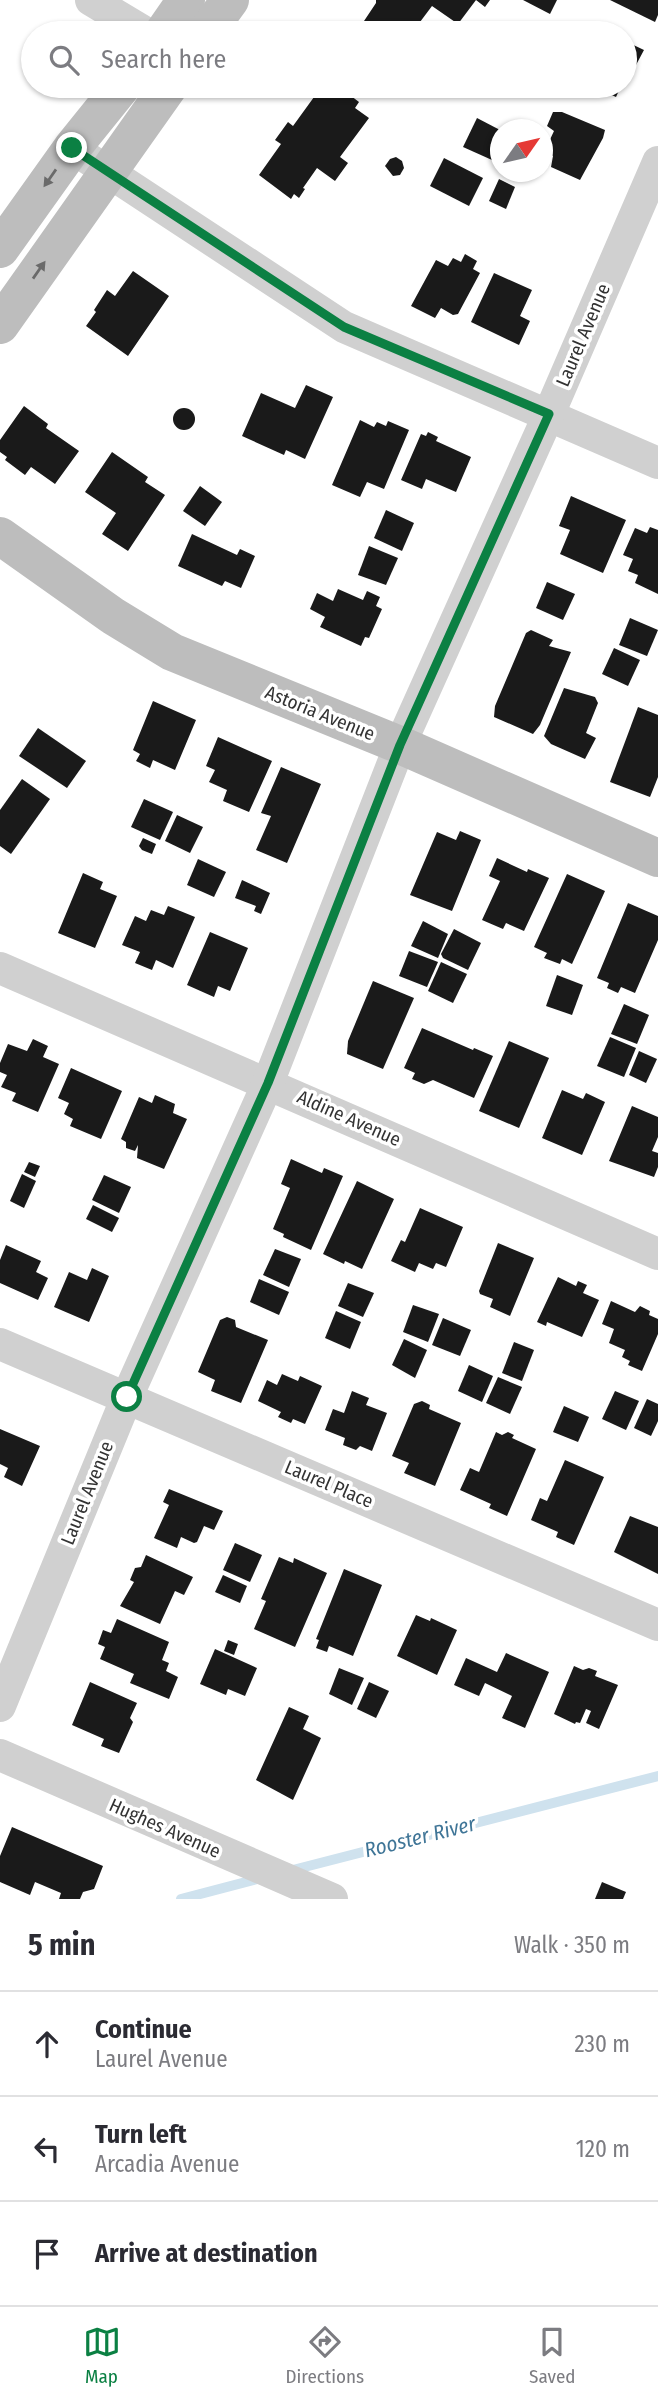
<!DOCTYPE html>
<meta charset="utf-8">
<style>
:root{--surface:#fff;--page:#f7f7f7;--text:#2b2b33;--muted:#7c7c81;--line:#e1e1e2;--accent:#0b8043}
body{margin:0;font-family:"Fira Sans Condensed",sans-serif;background:var(--page);color:var(--text)}
.compass{position:absolute;left:490px;top:119px;width:63px;height:63px;border-radius:50%;background:var(--surface);box-shadow:0 2px 5px #0004;rotate:56deg}
.stop{position:absolute;width:21px;height:21px;margin:-16px;border:5px solid #0b8043;border-radius:50%;background:#fff}
.stop.end{background:#0b8043;border-color:#fff;box-shadow:0 2px 7px #0008}
.list{margin:0;padding:0;list-style:none}
h2{display:flex;justify-content:space-between;align-items:center;height:91px;margin:0;padding:0 28px;font-size:30px}
h2 small{font-size:23px;font-weight:400;color:var(--muted)}
.list li{display:grid;grid-template-columns:46px 1fr auto;gap:21px;align-items:center;box-sizing:border-box;height:105px;padding:0 28px;border-top:2px solid var(--line)}
.list b{display:block;font-size:26px;white-space:nowrap}
.list p{margin:0;font-size:23px;white-space:nowrap;color:var(--muted)}
.list em{font-size:23px;font-style:normal;color:var(--muted)}
.icon{flex:none;width:38px;height:38px;fill:none;stroke:currentColor;stroke-width:2;stroke-linecap:round;stroke-linejoin:round}
.map{position:relative;flex:none;width:658px;height:1899px;overflow:hidden}
.search{position:absolute;background:var(--surface);box-shadow:0 2px 5px #0004;left:21px;right:21px;top:21px;height:77px;display:flex;align-items:center;gap:18px;box-sizing:border-box;padding:0 24px;border-radius:38px;color:var(--muted);font-size:26px}
.sheet{height:406px;background:var(--surface)}
nav{display:flex;justify-content:space-around;align-items:center;box-sizing:border-box;height:98px;border-top:2px solid var(--line);background:var(--surface);font-size:19px;color:var(--muted)}
nav a{display:grid;justify-items:center;gap:4px}
nav .on{color:var(--accent)}
.map>svg:first-child{display:block}
.lines{fill:none;stroke-linecap:round;stroke-linejoin:round}
.stream{stroke:#cfe2ee;stroke-width:10}
.building{fill:#1a1a1a}
.street{stroke:#d0d0d0;stroke-width:32}
.secondary{stroke:#bdbdbd;stroke-width:38}
.oneway{fill:#6a6a6a}
.route{stroke:#0b8043;stroke-width:9}
.labels{text-anchor:middle;dominant-baseline:central;stroke-width:7;stroke-linejoin:round;paint-order:stroke}
.street-label{font-size:19px;fill:#333;stroke:#fff}
.water-label{font-size:21px;font-style:italic;fill:#3f7597;stroke:#fff}
</style>
<div class="map">
<svg width="658" height="1899" viewBox="0 0 658 1899">
<rect width="100%" height="100%" fill="#fff"/>
<g class="lines">
<g class="stream">
<path d="M289,1871L658,1776"/>
<path d="M181,1899L261,1878"/>
</g>
</g>
<g class="building">
<path d="M376,0H490L485,7L476,0L458,24L432,6L420,22L425,26L420,32L416,29L413,33H371L374,29L364,21L376,3Z"/>
<path d="M523,0H557L550,14Z"/>
<path d="M610,0H658V15L655,22Z"/>
<path d="M625,41L644,50L636,65L632,62L625,77Z"/>
<path d="M322,86H338L359,102L355,108L369,118L340,157L348,163L335,181L317,168L303,188L305,189L299,198L294,194L291,199L259,175L281,144L275,140L288,122L293,126Z"/>
<path d="M592,86H621L616,97Z"/>
<path d="M553,112H562L605,130L603,138L580,180L551,167L553,156L547,152L546,148L554,131L547,126Z"/>
<path d="M477,118L500,130V143L492,160L463,147Z"/>
<path d="M396,157L402,161L404,168L400,175L393,176L385,166L390,159Z"/>
<path d="M444,158L483,178L469,206L430,186Z"/>
<path d="M499,179L515,187L506,209L489,201Z"/>
<path d="M465,254L477,261L473,269L480,273L458,314L453,315L441,308L435,318L411,306L436,260L448,266L453,258L461,262Z"/>
<path d="M133,271L169,296L128,356L86,326L96,312L94,310L107,290L115,296Z"/>
<path d="M494,273L532,290L520,316L530,321L519,345L471,322Z"/>
<path d="M306,385L333,397L305,459L286,450L284,455L242,436L261,393L295,408Z"/>
<path d="M24,406L48,424L46,428L79,451L55,484L31,467L25,475L5,460L7,457L0,452V440Z"/>
<circle cx="184" cy="419" r="11"/>
<path d="M360,420L374,427L377,422L386,426L388,421L409,430L384,489L367,482L360,497L332,485Z"/>
<path d="M428,432L438,437L436,441L471,457L456,492L426,479L422,489L401,480L421,434L426,436Z"/>
<path d="M112,452L148,477L145,482L165,495L128,551L102,534L116,513L85,492Z"/>
<path d="M200,486L222,502L205,526L183,511Z"/>
<path d="M571,496L626,520L603,573L560,554L570,530L559,526Z"/>
<path d="M386,510L414,523L402,551L374,538Z"/>
<path d="M650,527L658,530V594L635,583L638,575L628,571L633,559L623,555L635,528L647,533Z"/>
<path d="M192,534L237,555L240,549L255,556L241,588L225,581L222,586L178,566Z"/>
<path d="M369,546L398,558L386,585L358,575Z"/>
<path d="M547,582L575,594L563,620L536,608Z"/>
<path d="M338,589L363,600L367,591L380,597L376,606L382,609L369,638L365,637L361,646L320,627L325,617L310,609L317,593L333,601Z"/>
<path d="M630,618L658,630L647,656L619,645Z"/>
<path d="M531,630L553,640L549,646L571,652L540,725L533,734L494,717L495,706L526,633Z"/>
<path d="M614,648L640,660L628,686L602,674Z"/>
<path d="M564,688L595,697L598,703L586,733L596,738L585,759L551,744L544,736Z"/>
<path d="M153,701L196,720L175,770L153,760L150,768L136,761L140,754L133,750Z"/>
<path d="M638,707L658,715V777L650,797L610,782Z"/>
<path d="M38,728L86,761L67,788L19,756Z"/>
<path d="M218,737L272,761L249,812L223,801L227,790L209,782L215,770L206,766Z"/>
<path d="M281,767L321,784L287,863L256,850L271,816L261,813Z"/>
<path d="M22,779L50,799L11,854L0,846V810Z"/>
<path d="M144,799L173,812L160,840L131,827Z"/>
<path d="M177,815L203,827L190,853L165,841Z"/>
<path d="M460,831L481,840L452,911L410,895L437,832L456,840Z"/>
<path d="M143,838L156,844L152,854L142,850L139,846Z"/>
<path d="M497,858L527,872L528,869L549,878L524,931L506,923L503,929L482,920L500,881L489,876Z"/>
<path d="M198,859L226,872L214,897L187,885Z"/>
<path d="M83,873L103,882L100,889L117,896L95,948L58,933Z"/>
<path d="M567,874L605,891L572,964L562,959L560,964L544,958L547,953L534,947Z"/>
<path d="M242,880L270,893L261,914L254,911L256,906L235,898Z"/>
<path d="M628,903L658,916V940L635,993L621,987L618,993L607,988L609,983L597,978Z"/>
<path d="M168,906L195,917L173,968L156,960L152,970L135,963L140,952L122,945L135,916L146,921L151,910L164,915Z"/>
<path d="M423,921L448,934L438,958L411,946Z"/>
<path d="M454,929L481,943L468,970L443,958L441,954Z"/>
<path d="M210,932L248,948L230,991L218,986L214,997L187,985Z"/>
<path d="M409,951L438,962L427,987L399,976Z"/>
<path d="M441,962L467,974L453,1003L428,991Z"/>
<path d="M557,975L583,985L572,1015L546,1006Z"/>
<path d="M373,981L414,998L383,1069L347,1054L348,1041Z"/>
<path d="M624,1004L649,1015L637,1044L611,1034Z"/>
<path d="M422,1028L473,1050L474,1048L493,1056L474,1098L433,1080L424,1084L412,1079L415,1073L404,1068Z"/>
<path d="M610,1037L636,1048L624,1077L597,1066Z"/>
<path d="M33,1039L48,1046L43,1057L59,1064L38,1112L12,1101L16,1093L1,1087L7,1075L0,1072V1063L8,1044L27,1051Z"/>
<path d="M509,1041L549,1058L519,1128L479,1111Z"/>
<path d="M639,1051L657,1059L646,1083L629,1075Z"/>
<path d="M71,1068L122,1091L101,1139L70,1126L73,1119L64,1114L69,1103L58,1098Z"/>
<path d="M562,1090L583,1099L586,1093L605,1102L582,1155L542,1138Z"/>
<path d="M155,1095L175,1104L173,1113L187,1119L164,1169L137,1158L138,1145L135,1151L126,1148V1142L121,1139L139,1097L152,1103Z"/>
<path d="M632,1106L658,1117V1137L652,1151L658,1153V1167L654,1177L609,1161Z"/>
<path d="M291,1159L322,1173L324,1168L343,1176L311,1250L283,1237L284,1234L273,1229L290,1188L281,1184Z"/>
<path d="M29,1162L40,1166L35,1177L24,1172Z"/>
<path d="M22,1174L36,1181L24,1208L10,1201Z"/>
<path d="M104,1175L131,1187L119,1213L92,1200Z"/>
<path d="M357,1181L394,1199L362,1269L345,1261L344,1264L323,1254Z"/>
<path d="M93,1205L119,1218L112,1232L86,1219Z"/>
<path d="M420,1208L463,1227L446,1267L436,1263L433,1269L419,1263L415,1272L391,1261L401,1240L405,1242Z"/>
<path d="M498,1243L534,1258L510,1316L490,1307L493,1299L480,1294L479,1291Z"/>
<path d="M6,1245L41,1261L36,1272L48,1278L38,1300L0,1283V1260Z"/>
<path d="M275,1249L301,1259L289,1287L263,1275Z"/>
<path d="M92,1268L109,1276L89,1322L54,1307L69,1272L87,1280Z"/>
<path d="M558,1277L576,1286L578,1281L587,1285L583,1293L599,1300L582,1337L547,1322L546,1326L537,1322Z"/>
<path d="M259,1279L289,1292L279,1315L250,1302Z"/>
<path d="M348,1283L374,1293L363,1317L338,1306Z"/>
<path d="M611,1301L635,1312L640,1306L650,1311L649,1315L658,1319V1334L642,1371L628,1365L630,1361L622,1357L625,1350L609,1343L614,1329L602,1324Z"/>
<path d="M413,1305L439,1314L428,1342L403,1332Z"/>
<path d="M336,1311L361,1322L350,1349L325,1338Z"/>
<path d="M227,1317L235,1320L236,1327L268,1340L241,1403L211,1391L215,1380L198,1372L220,1320Z"/>
<path d="M443,1318L471,1330L460,1356L432,1345Z"/>
<path d="M404,1339L427,1350L415,1378L392,1365Z"/>
<path d="M514,1342L534,1350L522,1381L502,1373Z"/>
<path d="M469,1365L493,1376L482,1402L458,1391Z"/>
<path d="M282,1374L298,1381L300,1376L322,1386L305,1424L293,1419L291,1423L278,1417L281,1412L258,1401L267,1380L277,1385Z"/>
<path d="M498,1377L522,1387L510,1414L486,1403Z"/>
<path d="M352,1391L369,1398L366,1405L387,1413L372,1451L360,1446L356,1450L343,1445L345,1438L325,1430L333,1409L344,1413Z"/>
<path d="M615,1391L639,1401L626,1430L602,1419Z"/>
<path d="M647,1399L658,1404V1421L651,1436L634,1428Z"/>
<path d="M422,1401L430,1405L429,1409L461,1423L435,1486L404,1473L409,1463L392,1456L414,1404Z"/>
<path d="M564,1406L589,1417L578,1442L553,1432Z"/>
<path d="M0,1429L40,1446L22,1486L4,1477L8,1468L0,1464Z"/>
<path d="M496,1432L502,1435L508,1432L514,1435L512,1438L536,1449L507,1516L489,1508L491,1504L460,1490L470,1468L479,1472Z"/>
<path d="M565,1460L604,1477L574,1545L556,1537L558,1532L531,1520L540,1498L547,1501Z"/>
<path d="M169,1489L223,1511L214,1530L204,1526L197,1542L194,1543L181,1537L177,1548L154,1538L169,1505L163,1502Z"/>
<path d="M630,1516L658,1527V1574L614,1552Z"/>
<path d="M235,1543L262,1555L250,1582L223,1570Z"/>
<path d="M146,1555L193,1577L184,1595L175,1591L160,1624L120,1606L134,1582L130,1580L135,1568L141,1567Z"/>
<path d="M279,1557L293,1563L294,1558L327,1573L295,1647L254,1629L266,1601L261,1599Z"/>
<path d="M344,1569L382,1585L353,1656L329,1646L327,1652L316,1648L319,1640L316,1639Z"/>
<path d="M223,1575L247,1586L240,1603L215,1592Z"/>
<path d="M416,1615L430,1621L431,1618L457,1630L437,1675L397,1656Z"/>
<path d="M117,1619L169,1642L162,1660L169,1663L166,1671L178,1677L169,1699L130,1683L134,1674L100,1659L105,1647L98,1644L103,1630L111,1633Z"/>
<path d="M228,1640L238,1644L234,1655L224,1651Z"/>
<path d="M215,1649L257,1668L245,1696L228,1689L226,1695L200,1684Z"/>
<path d="M506,1653L549,1672L525,1728L502,1718L512,1696L485,1683L479,1696L454,1685L466,1658L497,1672Z"/>
<path d="M574,1666L583,1670L589,1668L597,1671L595,1676L618,1685L599,1729L586,1723L591,1711L586,1709L580,1723L576,1722L575,1724L554,1714Z"/>
<path d="M339,1668L364,1678L352,1705L329,1694Z"/>
<path d="M90,1682L137,1703L130,1718L133,1722L119,1753L101,1746L104,1739L72,1725Z"/>
<path d="M369,1682L389,1691L376,1718L357,1709Z"/>
<path d="M289,1707L309,1716L303,1729L321,1738L293,1800L256,1780Z"/>
<path d="M12,1827L103,1866L94,1889L83,1892L80,1899H59L61,1893L35,1882L30,1895L0,1882V1856Z"/>
<path d="M602,1882L626,1892L623,1899H595Z"/>
</g>
<g class="lines">
<g class="street">
<path d="M91,0L146,33"/>
<path d="M72,148L344,327L658,463"/>
<path d="M0,968L658,1254"/>
<path d="M0,1344L658,1625"/>
<path d="M0,1706L127,1397L268,1083L400,745L549,414L658,162"/>
<path d="M0,1755L332,1899"/>
</g>
<g class="secondary">
<path d="M163,33L186,0"/>
<path d="M206,33L230,0"/>
<path d="M0,249L72,148L122,86"/>
<path d="M0,325L169,86"/>
<path d="M0,536L113,616L172,652L400,745L658,858"/>
</g>
</g>
<defs><path id="oneway-solid" d="M-6-.8H1V-3.2L6.5 0L1 3.2V.8H-6Z" transform="scale(1.75)"/></defs>
<g class="oneway">
<use href="#oneway-solid" transform="translate(50 178) rotate(125)"/>
<use href="#oneway-solid" transform="translate(39 270) rotate(-55)"/>
</g>
<g class="lines">
<path class="route" d="M72,148L344,327L549,414L400,745L268,1083L127,1397"/>
</g>
<g class="labels">
<g class="street-label">
<text transform="translate(583 335) rotate(-67)">Laurel Avenue</text>
<text transform="translate(320 713) rotate(22)">Astoria Avenue</text>
<text transform="translate(349 1118) rotate(24)">Aldine Avenue</text>
<text transform="translate(329 1484) rotate(23)">Laurel Place</text>
<text transform="translate(87 1493) rotate(-68)">Laurel Avenue</text>
<text transform="translate(165 1828) rotate(24)">Hughes Avenue</text>
</g>
<g class="water-label">
<text transform="translate(420 1837) rotate(-14)">Rooster River</text>
</g>
</g>
</svg>
<svg class="compass" viewBox="-18 -18 36 36"><path d="M0-13l5 13h-10z" fill="#e53935"/><path d="M0 13l5-13h-10z" fill="#7c7c81"/></svg>
<div class="stop" style="left:127px;top:1397px"></div>
<div class="stop end" style="left:72px;top:148px"></div>
<div class="search"><svg class="icon" aria-label="search" viewBox="0 0 24 24"><circle cx="10" cy="10" r="6"/><path d="M15 15l6 6"/></svg>Search here</div>
</div>
<section class="sheet">
<h2>5 min<small>Walk · 350 m</small></h2>
<ul class="list">
<li><svg class="icon" aria-label="ahead" viewBox="0 0 24 24"><path d="M12 20V5M6 11l6-6 6 6"/></svg><div><b>Continue</b><p>Laurel Avenue</p></div><em>230 m</em></li>
<li><svg class="icon" aria-label="left" viewBox="0 0 24 24"><path d="M17 20v-9H6M10 6l-5 5 5 5"/></svg><div><b>Turn left</b><p>Arcadia Avenue</p></div><em>120 m</em></li>
<li><svg class="icon" aria-label="arrive" viewBox="0 0 24 24"><path d="M6 21V4h12l-3 4 3 4H6"/></svg><div><b>Arrive at destination</b></div></li>
</ul>
</section>
<nav>
<a class="on"><svg class="icon" aria-label="map" viewBox="0 0 24 24"><path d="M3 6l6-2 6 2 6-2v14l-6 2-6-2-6 2zM9 4v14M15 6v14"/></svg>Map</a>
<a><svg class="icon" aria-label="directions" viewBox="0 0 24 24"><path d="M12 3l9 9-9 9-9-9zM9 14v-3h6M13 9l2 2-2 2"/></svg>Directions</a>
<a><svg class="icon" aria-label="saved" viewBox="0 0 24 24"><path d="M7 4h10v16l-5-4-5 4z"/></svg>Saved</a>
</nav>
